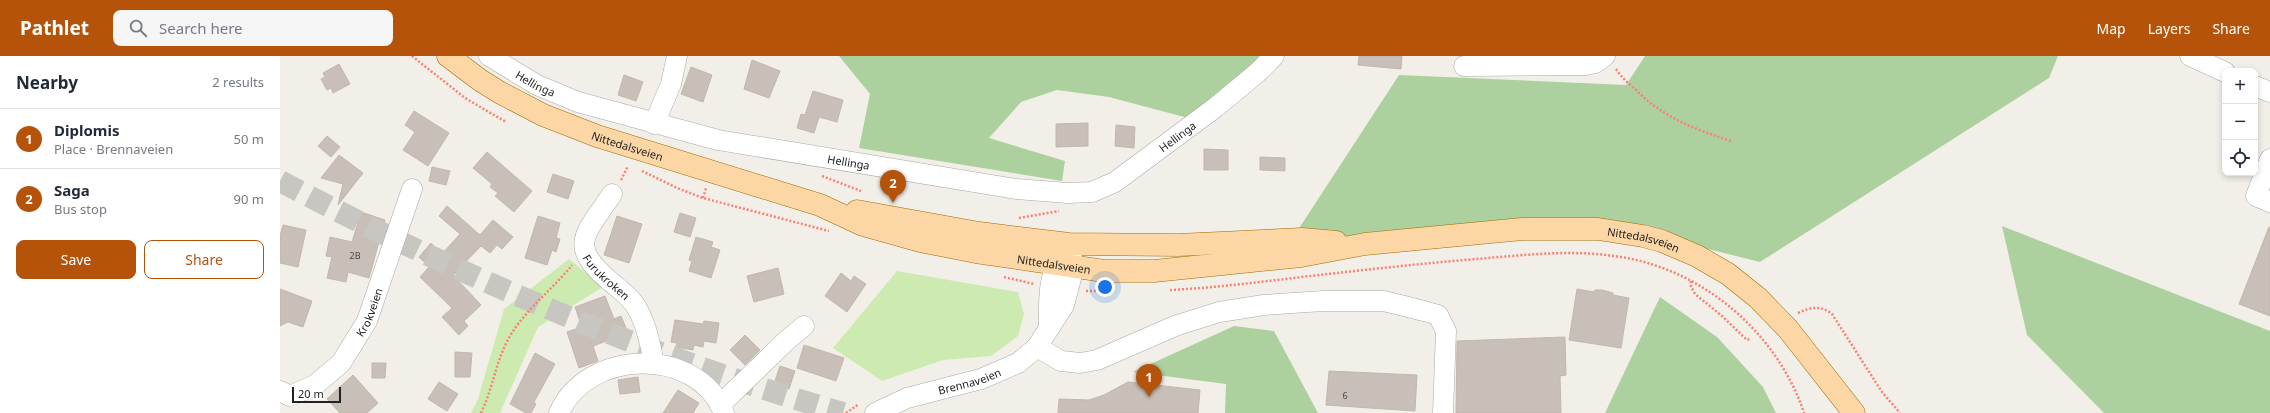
<!DOCTYPE html>
<meta charset="utf-8">
<style>
:root{--surface:#fff;--page:#f6f6f7;--text:#1f2937;--muted:#747a83;--line:#e0e1e3;--accent:#b45309}
body{margin:0;font-family:"Noto Sans",sans-serif;background:var(--page);color:var(--text)}
.controls{position:absolute;right:12px;top:12px;display:grid;overflow:hidden;border-radius:8px;box-shadow:0 2px 6px #0003}
.controls button{width:36px;height:36px;display:grid;place-items:center;padding:0;border:0;border-bottom:1px solid var(--line);background:var(--surface);color:var(--text);font:20px sans-serif}
.scale{position:absolute;left:12px;bottom:10px;width:49px;box-sizing:border-box;padding-left:4px;border:2px solid #222;border-top:0;font-size:11px;line-height:14px;white-space:nowrap;color:#222;-webkit-text-stroke:3px #fff;paint-order:stroke}
.you{position:absolute;left:825px;top:231px;width:14px;height:14px;margin:-10px;border:3px solid #fff;border-radius:50%;background:#1a73e8;box-shadow:0 0 0 6px #1a73e833}
.badge{display:grid;place-items:center;width:26px;height:26px;border-radius:50%;background:var(--accent);color:#fff;font-size:13px;font-weight:700}
.pin{position:absolute;translate:-50% -33px;filter:drop-shadow(0 1px 2px #0008)}
.pin::after{content:'';position:absolute;top:21px;width:14px;height:12px;background:inherit;clip-path:polygon(0 0,100% 0,50% 100%)}
.list{margin:0;padding:0;list-style:none}
h2{display:flex;justify-content:space-between;align-items:center;height:52px;margin:0;padding:0 16px;font-size:17px}
h2 small{font-size:13px;font-weight:400;color:var(--muted)}
.list li{display:grid;grid-template-columns:26px 1fr auto;gap:12px;align-items:center;box-sizing:border-box;height:60px;padding:0 16px;border-top:1px solid var(--line)}
.list b{display:block;font-size:15px;white-space:nowrap}
.list p{margin:0;font-size:13px;white-space:nowrap;color:var(--muted)}
.list em{font-size:13px;font-style:normal;color:var(--muted)}
.actions{display:flex;gap:8px;padding:12px 16px}
.actions a{flex:1;padding:9px 0;border:1px solid var(--accent);border-radius:8px;text-align:center;font-size:14px;color:var(--accent)}
.actions .main{background:var(--accent);color:#fff}
.icon{flex:none;width:22px;height:22px;fill:none;stroke:currentColor;stroke-width:2;stroke-linecap:round;stroke-linejoin:round}
.map{position:relative;flex:none;width:1990px;height:357px;overflow:hidden}
header{display:flex;align-items:center;gap:24px;box-sizing:border-box;height:56px;padding:0 20px;background:var(--accent);color:#fff}
header strong{font-size:19px}
nav{display:flex;gap:22px;margin-inline-start:auto;font-size:14px}
.search{width:280px;height:36px;background:var(--page);display:flex;align-items:center;gap:10px;box-sizing:border-box;padding:0 14px;border-radius:8px;color:var(--muted);font-size:15px}
main{display:flex}
aside{flex:1;background:var(--surface)}
.map>svg:first-child{display:block}
.grass{fill:#cdebb0}
.forest{fill:#add19e}
.building{fill:#c7bfb8;stroke:#c4b6ab}
.lines{fill:none;stroke-linecap:round;stroke-linejoin:round}
.highway-tunnel{stroke:#c8c6c1;stroke-width:22;stroke-dasharray:22 11;stroke-linecap:butt}
.minor-casing{stroke:#a9a9a9;stroke-width:21}
.major-casing{stroke:#a06b00;stroke-width:23}
.path{stroke:#fa8072;stroke-width:2.5;stroke-dasharray:2 2;stroke-linecap:butt}
.minor{stroke:#fff;stroke-width:20}
.major{stroke:#fcd6a4;stroke-width:22}
.labels{text-anchor:middle;dominant-baseline:central;stroke-width:3.5;stroke-linejoin:round;paint-order:stroke}
.number-label{font-size:9px;fill:#4b4948}
.street-label{font-size:11px;fill:#222;stroke:#fff}
</style>
<header>
<strong>Pathlet</strong>
<div class="search"><svg class="icon" aria-label="search" viewBox="0 0 24 24"><circle cx="10" cy="10" r="6"/><path d="M15 15l6 6"/></svg>Search here</div>
<nav><a>Map</a><a>Layers</a><a>Share</a></nav>
</header>
<main>
<aside>
<h2>Nearby<small>2 results</small></h2>
<ul class="list">
<li><span class="badge">1</span><div><b>Diplomis</b><p>Place · Brennaveien</p></div><em>50 m</em></li>
<li><span class="badge">2</span><div><b>Saga</b><p>Bus stop</p></div><em>90 m</em></li>
</ul>
<div class="actions"><a class="main">Save</a><a>Share</a></div>
</aside>
<div class="map">
<svg width="1990" height="357" viewBox="0 0 1990 357">
<rect width="100%" height="100%" fill="#f2efe9"/>
<g class="grass">
<path d="M289,203L323,231L258,271L220,357H191L198,343L224,253Z"/>
<path d="M617,215L738,236L744,258L738,280L711,300L663,304L602,325L553,292Z"/>
</g>
<g class="forest">
<path d="M559,0H981L964,18L908,62L829,41L777,34L741,46L709,82L785,105L782,125L579,92L590,38Z"/>
<path d="M1365,0H1778L1769,22L1480,206L1400,186L1299,171L999,203L1119,19L1346,29Z"/>
<path d="M1722,170L1990,275V357H1824L1747,279Z"/>
<path d="M1380,241L1437,281L1483,331L1496,357H1325Z"/>
<path d="M954,270L994,275L1038,357H945L946,328L853,316Z"/>
</g>
<g class="building">
<path d="M1079,0H1122L1121,13L1078,9Z"/>
<path d="M472,4L500,15L489,42L464,33Z"/>
<path d="M59,8L70,28L53,37L51,32L47,34L41,23L45,21L43,17Z"/>
<path d="M411,11L432,19L423,46L401,38Z"/>
<path d="M344,19L363,26L356,45L338,39Z"/>
<path d="M533,35L563,44L557,66L539,61L534,77L517,72L521,58L525,59Z"/>
<path d="M134,55L169,77L148,110L123,94L135,76L125,69Z"/>
<path d="M808,67V90L776,91V68Z"/>
<path d="M836,69L855,71L854,92L835,90Z"/>
<path d="M47,80L60,91L51,101L38,90Z"/>
<path d="M924,93L948,94V114H924Z"/>
<path d="M207,96L252,135L234,156L215,140L218,137L210,131L212,128L193,112Z"/>
<path d="M59,99L83,117L58,149L63,128L41,122Z"/>
<path d="M980,101L1005,102V115L980,114Z"/>
<path d="M152,111L170,115L166,129L149,125Z"/>
<path d="M273,118L294,125L288,143L267,136Z"/>
<path d="M167,150L200,179L213,164L233,181L222,193L217,189L210,197L201,190L173,219L201,249L184,265L188,270L179,279L162,261L172,252L140,221L149,211L139,201L151,187L162,198L180,178L159,160Z"/>
<path d="M81,156L105,164L89,222L68,216L66,226L47,222L52,201L46,200L50,181L72,186Z"/>
<path d="M400,157L416,162L410,181L394,176Z"/>
<path d="M258,160L280,167L276,182L280,183L276,196L272,194L267,209L245,202Z"/>
<path d="M337,160L362,168L349,207L324,199Z"/>
<path d="M3,169L26,174L18,211L0,207V180Z"/>
<path d="M1989,171H1990V260L1959,248Z"/>
<path d="M416,181L433,186L431,191L440,194L431,222L409,215L412,205L409,204Z"/>
<path d="M498,212L504,238L474,246L467,220Z"/>
<path d="M561,217L571,225L574,220L586,228L567,256L545,240Z"/>
<path d="M0,233L32,245L23,271L8,266L0,270Z"/>
<path d="M1297,233L1314,236L1315,234H1322L1333,237V239L1349,242L1341,292L1289,284Z"/>
<path d="M325,240L334,263L341,260L348,277L313,290L318,305L299,312L287,276L302,271L295,251Z"/>
<path d="M395,264L423,268L424,265L439,267L436,287L424,285L423,291L414,289L413,294L396,291L397,287L391,286Z"/>
<path d="M465,279L480,294L465,309L450,294Z"/>
<path d="M1285,281L1286,319L1280,320L1281,357H1176L1177,285Z"/>
<path d="M524,289L564,302L556,325L517,312Z"/>
<path d="M175,296L192,297L190,321H175Z"/>
<path d="M255,297L275,308L254,346L256,348L251,357H246L230,348Z"/>
<path d="M92,307H106L105,322H92Z"/>
<path d="M500,310L515,315L509,333L494,328Z"/>
<path d="M1049,315L1137,319L1135,355L1046,349Z"/>
<path d="M73,319L98,347L87,357H60L47,343Z"/>
<path d="M358,321L360,336L340,338L338,324Z"/>
<path d="M159,326L178,338L167,355L148,343Z"/>
<path d="M848,326L920,334L918,357H778L779,343L809,344L824,339Z"/>
<path d="M398,334L419,347L413,357H383Z"/>
</g>
<g class="lines">
<path class="highway-tunnel" d="M0,125C179,220 369,301 563,357"/>
<g class="minor-casing">
<g id="minor">
<path id="s1" d="M209,0L257,29L298,46L438,84L736,133L788,137L812,136L835,126L936,51L977,17L994,0"/>
<path d="M1910,0L1945,16"/>
<path d="M1184,10L1306,9L1315,7L1325,0"/>
<path d="M1975,30L1990,36"/>
<path d="M374,68L391,28L397,0"/>
<path d="M1990,103L1976,140L1990,146"/>
<path id="s2" d="M332,138C306,178 286,189 331,226C339,233 349,240 355,249C366,266 370,287 374,307"/>
<path d="M769,272C769,243 767,220 784,195"/>
<path d="M757,291L781,305L800,307L817,304L895,270L939,256L984,249L1043,245H1104L1144,255L1158,259L1166,275L1163,357"/>
<path id="s3" d="M0,335L10,340L35,329L61,307L87,265L132,133"/>
<path d="M440,349L506,285L524,270"/>
<path d="M279,357C307,293 417,289 444,357"/>
<path id="s4" d="M595,357L627,342L701,323L738,307L757,291L784,249L794,211L790,194"/>
</g>
</g>
<g class="major-casing">
<g id="major">
<path id="s5" d="M168,0L200,24L219,36L263,59L317,80L540,149L583,169L640,185L696,196L824,215H874L1021,200L1085,188L1242,173H1318L1363,180L1382,185L1417,200L1448,218L1478,242L1508,273L1574,357"/>
<path d="M577,155L699,177L789,188L898,189L1022,183L1056,186"/>
</g>
</g>
<g class="path">
<path d="M132,0L185,42L226,66"/>
<path d="M1336,13C1341,21 1348,27 1355,33C1382,61 1414,73 1451,85"/>
<path d="M362,115L397,132L423,142L549,175"/>
<path d="M542,120L581,135"/>
<path d="M341,124L348,110"/>
<path d="M423,142L426,132"/>
<path d="M739,162L779,155"/>
<path d="M724,221L754,228"/>
<path d="M1411,225V231L1415,238L1442,260L1467,284L1470,283"/>
<path d="M890,234C931,232 972,227 1013,222C1074,215 1135,208 1196,203C1245,199 1293,193 1341,201C1424,214 1498,278 1524,357"/>
<path d="M806,235H823"/>
<path d="M1518,257C1531,251 1541,249 1552,258L1602,336L1620,357"/>
<path d="M201,357C213,332 216,304 230,280C246,253 273,233 292,209"/>
<path d="M566,357L579,348"/>
</g>
<use href="#minor" class="minor"/>
<use href="#major" class="major"/>
</g>
<g class="labels">
<g class="number-label">
<text x="75" y="199">2B</text>
<text x="1065" y="339">6</text>
</g>
<g class="street-label">
<text stroke="none"><textPath href="#s1" startOffset="54">Hellinga</textPath></text>
<text stroke="none"><textPath href="#s1" startOffset="726">Hellinga</textPath></text>
<text stroke="none"><textPath href="#s5" startOffset="202">Nittedalsveien</textPath></text>
<text stroke="none"><textPath href="#s1" startOffset="378">Hellinga</textPath></text>
<text stroke="none"><textPath href="#s5" startOffset="1240">Nittedalsveien</textPath></text>
<text stroke="none"><textPath href="#s5" startOffset="646">Nittedalsveien</textPath></text>
<text stroke="none"><textPath href="#s2" startOffset="99">Furukroken</textPath></text>
<text stroke="none"><textPath href="#s3" startOffset="131">Krokveien</textPath></text>
<text stroke="none"><textPath href="#s4" startOffset="100">Brennaveien</textPath></text>
</g>
</g>
</svg>
<div class="controls">
<button>+</button>
<button>−</button>
<button><svg class="icon" aria-label="locate" viewBox="0 0 24 24"><circle cx="12" cy="12" r="6"/><path d="M12 2v4M12 18v4M2 12h4M18 12h4"/></svg></button>
</div>
<div class="scale">20 m</div>
<div class="you"></div>
<div class="pin badge" style="left:869px;top:341px">1</div>
<div class="pin badge" style="left:613px;top:147px">2</div>
</div>
</main>
